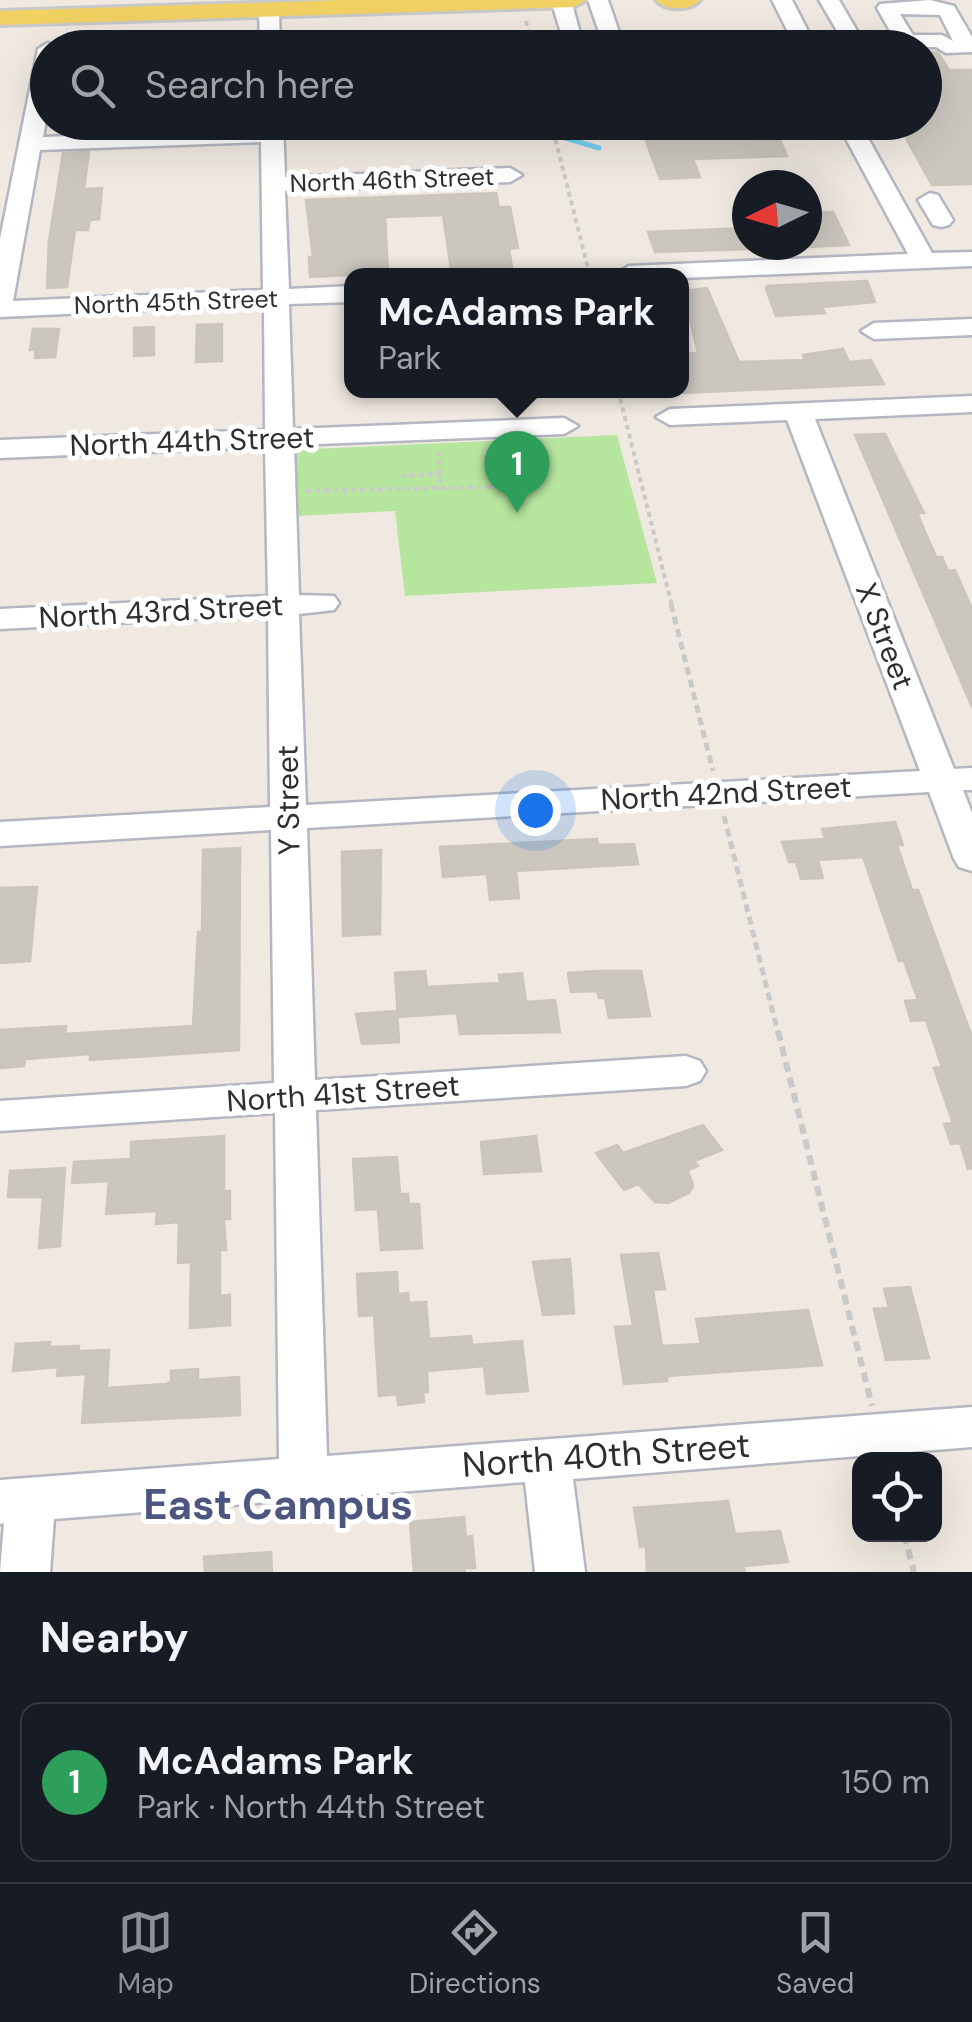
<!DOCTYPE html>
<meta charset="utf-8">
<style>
:root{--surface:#171b24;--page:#20242c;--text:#f1f3f6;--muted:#9ea1a6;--line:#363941;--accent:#8c9099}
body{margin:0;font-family:"DM Sans",sans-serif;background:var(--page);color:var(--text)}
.controls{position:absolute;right:30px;bottom:30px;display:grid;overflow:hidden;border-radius:20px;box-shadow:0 10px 40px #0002}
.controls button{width:90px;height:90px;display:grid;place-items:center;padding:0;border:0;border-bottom:2px solid var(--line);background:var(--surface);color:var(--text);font:50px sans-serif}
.compass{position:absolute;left:732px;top:170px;width:90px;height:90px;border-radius:50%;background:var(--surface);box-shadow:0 10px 40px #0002;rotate:265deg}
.you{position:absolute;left:535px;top:810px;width:35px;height:35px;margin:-25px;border:8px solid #fff;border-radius:50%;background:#1a73e8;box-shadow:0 0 0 15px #1a73e833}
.badge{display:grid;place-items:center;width:65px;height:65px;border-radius:50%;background:var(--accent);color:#fff;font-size:32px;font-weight:700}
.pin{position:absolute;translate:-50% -82px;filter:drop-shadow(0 2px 5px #0008)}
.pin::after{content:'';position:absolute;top:52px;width:35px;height:30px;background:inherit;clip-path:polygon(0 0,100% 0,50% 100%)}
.popup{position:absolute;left:344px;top:268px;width:345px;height:130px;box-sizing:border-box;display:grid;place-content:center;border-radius:20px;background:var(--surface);filter:drop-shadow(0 2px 8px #0005);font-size:32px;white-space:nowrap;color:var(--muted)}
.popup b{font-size:38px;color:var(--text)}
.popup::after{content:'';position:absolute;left:50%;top:100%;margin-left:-20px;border:20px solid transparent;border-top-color:var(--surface)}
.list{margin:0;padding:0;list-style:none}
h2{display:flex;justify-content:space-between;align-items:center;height:130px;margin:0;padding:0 40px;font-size:42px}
h2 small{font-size:32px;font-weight:400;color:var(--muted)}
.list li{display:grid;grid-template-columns:65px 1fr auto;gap:30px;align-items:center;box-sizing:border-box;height:160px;margin:0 20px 20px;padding:0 20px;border:2px solid var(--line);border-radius:20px}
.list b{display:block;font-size:38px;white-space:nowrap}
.list p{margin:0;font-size:32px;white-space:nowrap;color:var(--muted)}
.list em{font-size:32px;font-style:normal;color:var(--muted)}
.icon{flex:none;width:55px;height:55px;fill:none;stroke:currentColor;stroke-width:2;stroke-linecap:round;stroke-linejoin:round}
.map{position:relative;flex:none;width:972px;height:1572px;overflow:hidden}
.search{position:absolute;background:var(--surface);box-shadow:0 10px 40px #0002;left:30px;right:30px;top:30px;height:110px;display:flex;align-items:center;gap:25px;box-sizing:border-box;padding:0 35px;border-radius:55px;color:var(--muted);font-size:38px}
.sheet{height:310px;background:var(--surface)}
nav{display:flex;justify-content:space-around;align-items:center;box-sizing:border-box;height:140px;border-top:2px solid var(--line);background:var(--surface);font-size:28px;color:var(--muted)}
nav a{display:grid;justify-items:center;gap:5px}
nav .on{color:var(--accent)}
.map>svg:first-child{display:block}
.green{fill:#b6e59e}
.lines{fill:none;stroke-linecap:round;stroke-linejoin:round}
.stream{stroke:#75cff0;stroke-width:5}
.building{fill:#cbc7bf;stroke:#cbc5ba;stroke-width:2.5}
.minor-casing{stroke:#b4b7c1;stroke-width:5}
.major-casing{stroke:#c9c9c9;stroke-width:6}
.path-far2{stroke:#c9c9c9;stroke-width:4;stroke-dasharray:5 4;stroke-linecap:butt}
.path-far1{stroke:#c9c9c9;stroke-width:5;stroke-dasharray:8 5;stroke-linecap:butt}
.path{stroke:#c9c9c9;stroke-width:6;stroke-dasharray:10 6;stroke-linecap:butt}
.minor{fill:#fff;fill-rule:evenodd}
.major{fill:#f2d163;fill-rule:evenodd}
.labels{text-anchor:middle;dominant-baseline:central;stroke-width:10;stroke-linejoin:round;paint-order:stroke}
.far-street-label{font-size:25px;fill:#2e2e2e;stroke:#fff}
.street-label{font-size:30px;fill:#2e2e2e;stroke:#fff}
.near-street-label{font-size:35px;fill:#2e2e2e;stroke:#fff}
.near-quarter-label{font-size:42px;font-weight:bold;fill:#4d5680;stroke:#fff}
</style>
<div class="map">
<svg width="972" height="1572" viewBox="0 0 972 1572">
<rect width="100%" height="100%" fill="#efe9e1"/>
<path class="green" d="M617,435L657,583L405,596L395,511L295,516L292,450Z"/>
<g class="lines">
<path class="stream" d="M562,137L599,148"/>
</g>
<g class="building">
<path d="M924,51L938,53L949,70H972V184L932,185L897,122H924Z"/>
<path d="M639,122H772L787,156L693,159L700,177L660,179Z"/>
<path d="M89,152L84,189L102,188L99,219L90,220L88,230H75L67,287L47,288L49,241L63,153Z"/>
<path d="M496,193L499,207H510L518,248L509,249L512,267L451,269L443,215L385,217L388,273L310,277L309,257H313L306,200Z"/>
<path d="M833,212L849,245L807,247V213Z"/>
<path d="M747,228V249L719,250L655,252L648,232Z"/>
<path d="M867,281L875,302L822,307L825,313L776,316L766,289L767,286Z"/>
<path d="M707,288L739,362L805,360L803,355L843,349L849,362L871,360L884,384L682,393V354L698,353L683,291Z"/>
<path d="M222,324V361L196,362L197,325Z"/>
<path d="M154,327V355L134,356V328Z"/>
<path d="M33,329H59L55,357L35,358L36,349L30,350Z"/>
<path d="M885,434L924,513H917L936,557H942L948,571L955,570L972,609V707L855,435Z"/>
<path d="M895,822L903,845H897L912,890H918L972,1037V1168L968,1169L960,1143L951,1144L944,1124L953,1123L934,1068L942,1067L926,1020L911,1021L905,1001L918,1000L904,961H899L863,857L818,860L823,878L801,879L796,862H789L782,842L825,839L822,829Z"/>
<path d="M597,839L598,845L634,844L638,864L516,871L519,898L490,900L487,874L443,877L440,847Z"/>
<path d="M240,848L239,1050L90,1060V1054L25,1059L24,1066L0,1068V1030L66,1026L65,1034L193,1026L198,932H202L203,850Z"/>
<path d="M381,850L380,934L343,936L342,852Z"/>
<path d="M37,887L30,961L0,963V888Z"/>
<path d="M425,971L427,987L500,983L499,975L522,973L526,1002L555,1000L560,1032L460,1034L457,1013L398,1017L395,973Z"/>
<path d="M599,971H641L650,1016L609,1018L605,998H599L597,991L571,992L568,973Z"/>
<path d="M397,1011L399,1042L362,1044L356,1014Z"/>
<path d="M703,1125L722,1150L694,1161L698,1166L688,1170L693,1186L689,1193L668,1203L655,1202L638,1184L624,1190L596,1153L617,1145L623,1153Z"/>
<path d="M224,1136V1191H230V1219H224L226,1250H220V1296L230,1295V1325L190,1328L191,1262L178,1263L179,1222L156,1224L157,1211L106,1214L109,1181L72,1183L74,1162L131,1159V1142Z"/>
<path d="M536,1136L541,1171L484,1174L481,1142Z"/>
<path d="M397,1157L400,1194H408L409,1204H419L422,1248L381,1250L378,1209L356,1210L353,1159Z"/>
<path d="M65,1168L60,1246L39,1248L43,1197H8L10,1171Z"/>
<path d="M658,1253L665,1289L653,1290L662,1346L701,1344L696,1319L808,1310L822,1365L667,1376V1381L624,1384L615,1327L633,1326L621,1255Z"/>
<path d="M570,1259L574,1313L543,1315L533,1262Z"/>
<path d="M397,1272L398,1294L408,1293L409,1303L426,1302L429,1339L471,1336L472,1345L522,1341L528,1391L487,1394L484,1366L427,1371L428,1392H423L424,1402L398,1405L397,1394L379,1396L374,1315L359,1316L357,1274Z"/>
<path d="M910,1287L929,1358L886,1360L874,1309L889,1308L884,1289Z"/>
<path d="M50,1342L49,1347L79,1346L78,1351L109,1350L107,1388L166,1384L171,1382V1371L198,1369V1380L239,1377L240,1415L82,1423L86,1374L57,1376L58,1367L13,1371L16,1344Z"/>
<path d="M728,1501L735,1534L780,1531L788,1562L743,1566L745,1572H647L646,1546L640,1547L634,1508Z"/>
<path d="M464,1517L466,1537L472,1536L475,1568H464L465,1572H414L410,1522Z"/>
<path d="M271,1552L272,1572H205L204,1557Z"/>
</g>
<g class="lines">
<g class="minor-casing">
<g id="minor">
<path d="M551,0H571L580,33L599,32L588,0H608L621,38L611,44L564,43Z"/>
<path d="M772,0H792L811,37L840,36L819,0H839L860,36H893L877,8L880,4L930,0L954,6L972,37V52L946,53L936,47L796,48ZM900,14L940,15L953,41L942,35H913Z"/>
<path d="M269,4L279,10L280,48H260L259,10Z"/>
<path d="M48,43L57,48H48V110L43,137L261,129V122H283L285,177L510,168L522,175L510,182L285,191L289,289L352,286V302L289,304L293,429L564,418L578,426L564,434L294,445L299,595L334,596L339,603L334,610L299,614L306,805L920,771L787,420L670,425L656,417L670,409L972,396V412L815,419L954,769L972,768V790H963L972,813V871L959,867L954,859L929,792L307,828L315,1080L686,1056L700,1061L706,1071L700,1081L686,1086L316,1110L327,1456L972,1407V1447L573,1479L585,1572H535L525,1482L54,1519L50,1572H0L4,1523L0,1524V1480L279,1459L275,1113L0,1131V1101L274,1083L271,830L0,846V822L270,807L268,615L0,629V609L268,596L265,447L0,458V440L265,430L264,305L0,317V239L38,49ZM261,142L263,290L13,301L40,150Z"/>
<path d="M837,122H859L932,253L972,252V266L682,278L617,273L629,266L908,254Z"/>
<path d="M930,193L938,195L953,220L949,225L941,227L933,225L918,200Z"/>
<path d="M972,319V335L874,339L861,331L874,323Z"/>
</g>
</g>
<g class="major-casing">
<g id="major">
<path d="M344,0H586L574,7L0,25V11Z"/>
<path d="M656,0H700C691,11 665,11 656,0Z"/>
</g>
</g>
<g class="path-far2">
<path d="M526,21L532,48"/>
<path d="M551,122L590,276"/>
<path d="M618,390L672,606"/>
<path d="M439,451L441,489"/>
<path d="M401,476L441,474"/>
<path d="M306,491L494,487L484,449"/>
</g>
<g class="path-far1">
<path d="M671,604L713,771"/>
<path d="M724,816L778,1033"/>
</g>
<g class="path">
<path d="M778,1031L872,1406"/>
<path d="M904,1534L914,1572"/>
</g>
<use href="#minor" class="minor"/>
<use href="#major" class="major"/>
</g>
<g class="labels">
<g class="far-street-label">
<text transform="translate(392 180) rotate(-2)">North 46th Street</text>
<text transform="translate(176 302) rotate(-2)">North 45th Street</text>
</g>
<g class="street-label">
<text transform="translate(192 441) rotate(-2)">North 44th Street</text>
<text transform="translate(161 611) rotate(-3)">North 43rd Street</text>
<text transform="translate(885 636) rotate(69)">X Street</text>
<text transform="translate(726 793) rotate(-3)">North 42nd Street</text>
<text transform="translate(288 800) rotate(-91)">Y Street</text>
<text transform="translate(343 1093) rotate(-4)">North 41st Street</text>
</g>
<g class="near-street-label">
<text transform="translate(606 1455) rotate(-4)">North 40th Street</text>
</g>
<g class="near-quarter-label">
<text x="278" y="1504">East Campus</text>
</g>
</g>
</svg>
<div class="controls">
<button><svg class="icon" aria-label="locate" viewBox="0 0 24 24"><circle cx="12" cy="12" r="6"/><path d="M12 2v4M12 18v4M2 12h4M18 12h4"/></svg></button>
</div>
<svg class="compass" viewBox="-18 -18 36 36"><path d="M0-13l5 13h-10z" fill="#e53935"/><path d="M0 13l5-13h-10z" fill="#9ea1a6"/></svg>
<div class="you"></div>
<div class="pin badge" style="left:517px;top:513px;background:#2e9e5b">1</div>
<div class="popup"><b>McAdams Park</b>Park</div>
<div class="search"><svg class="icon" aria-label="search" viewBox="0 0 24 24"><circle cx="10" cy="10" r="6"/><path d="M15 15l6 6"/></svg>Search here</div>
</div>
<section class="sheet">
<h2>Nearby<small></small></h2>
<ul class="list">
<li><span class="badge" style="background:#2e9e5b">1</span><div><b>McAdams Park</b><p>Park · North 44th Street</p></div><em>150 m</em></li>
</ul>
</section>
<nav>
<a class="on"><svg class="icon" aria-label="map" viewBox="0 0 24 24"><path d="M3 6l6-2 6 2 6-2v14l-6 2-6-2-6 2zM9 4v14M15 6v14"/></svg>Map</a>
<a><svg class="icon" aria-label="directions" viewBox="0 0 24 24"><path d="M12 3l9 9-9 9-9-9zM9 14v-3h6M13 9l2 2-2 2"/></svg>Directions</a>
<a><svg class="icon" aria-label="saved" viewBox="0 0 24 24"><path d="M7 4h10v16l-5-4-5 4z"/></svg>Saved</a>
</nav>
